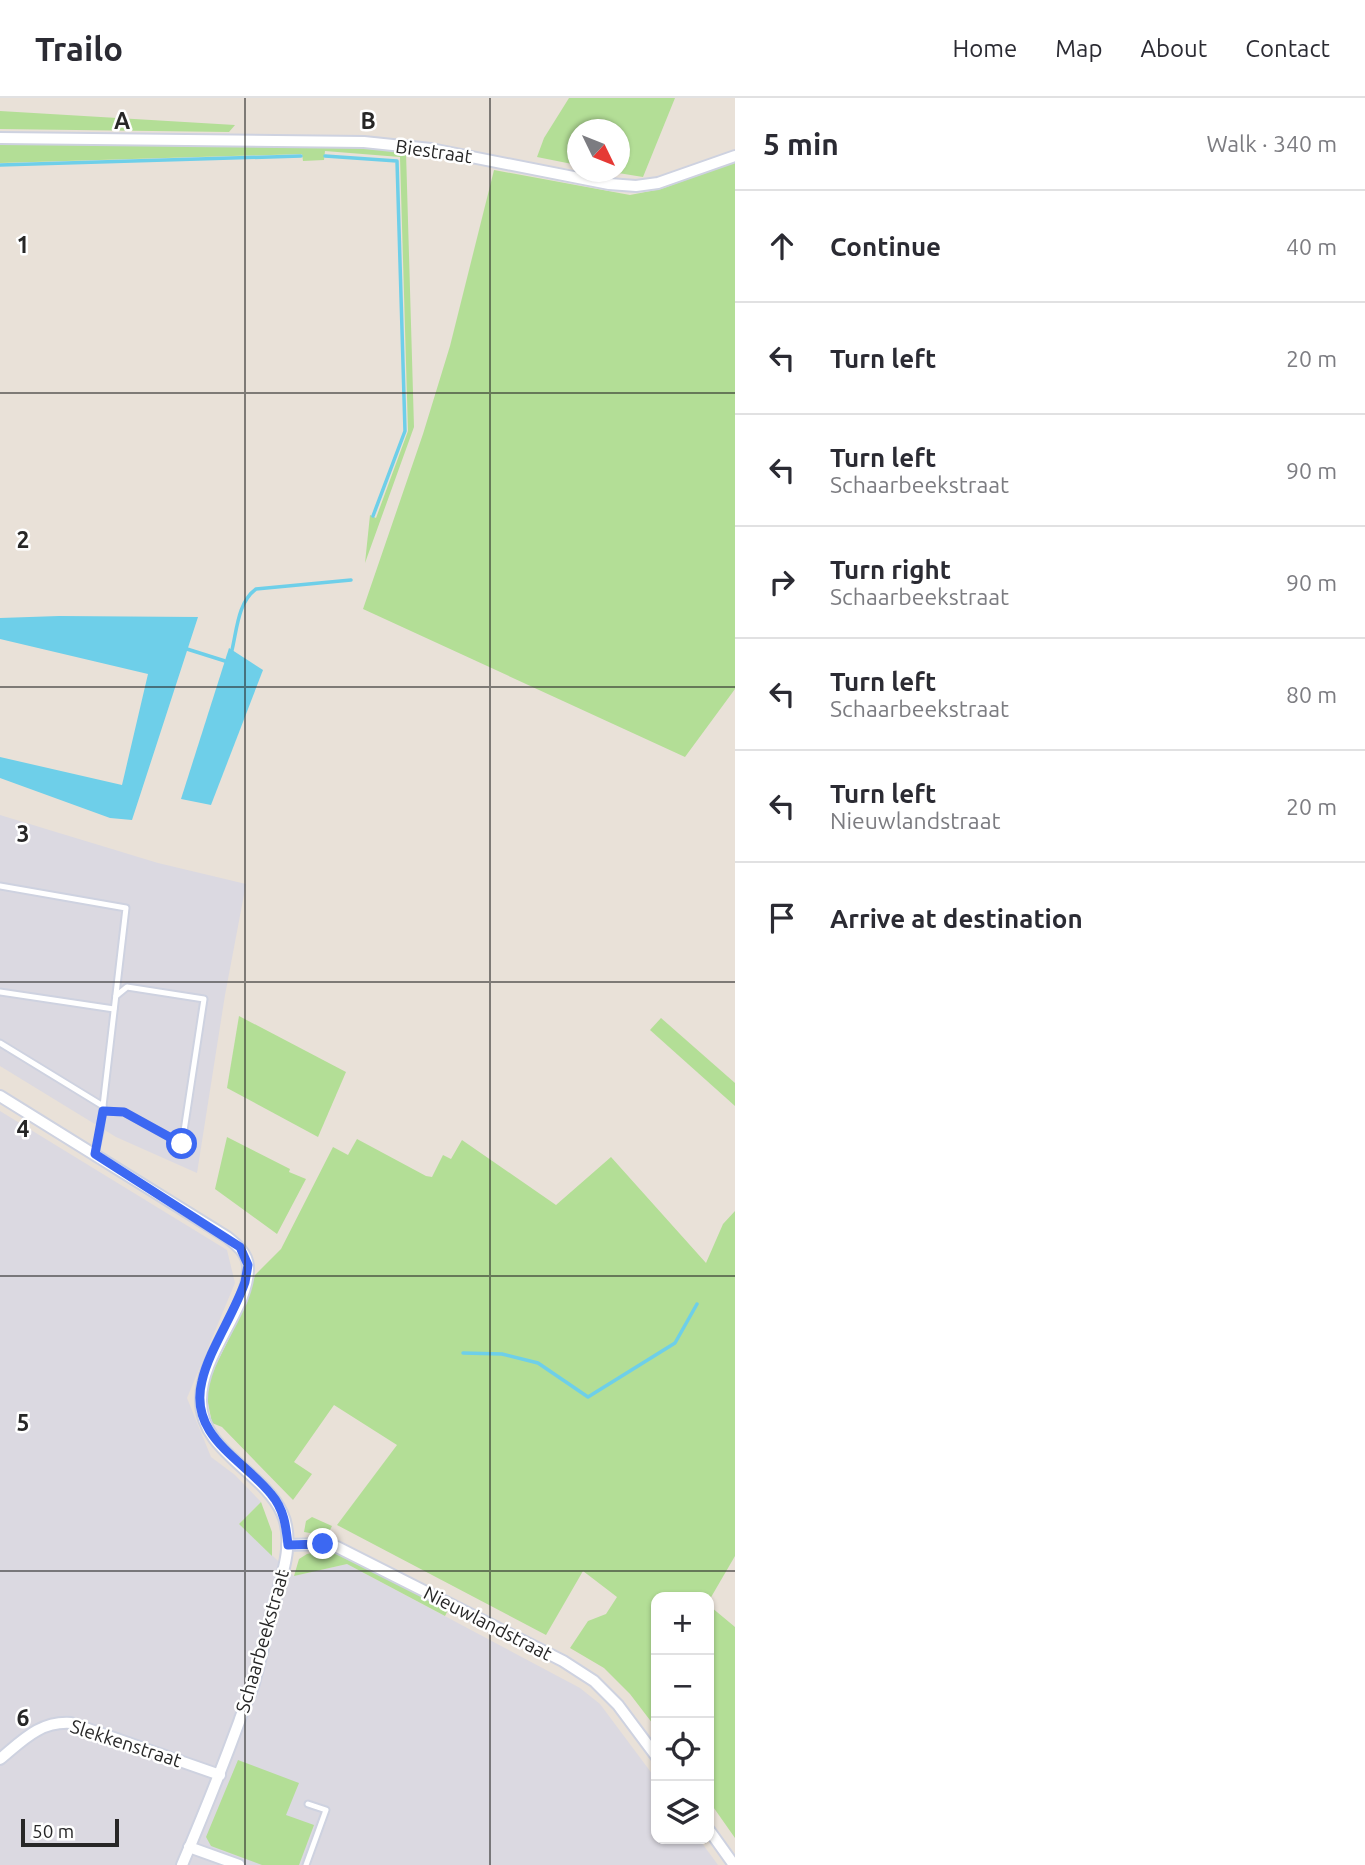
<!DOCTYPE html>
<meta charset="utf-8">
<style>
:root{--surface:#fff;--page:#f7f7f7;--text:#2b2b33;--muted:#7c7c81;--line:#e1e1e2}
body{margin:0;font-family:Ubuntu,sans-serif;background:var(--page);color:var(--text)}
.controls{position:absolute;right:21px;bottom:21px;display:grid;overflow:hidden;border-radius:14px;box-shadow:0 2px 5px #0004}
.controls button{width:63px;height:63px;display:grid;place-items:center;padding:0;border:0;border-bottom:2px solid var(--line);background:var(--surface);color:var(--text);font:35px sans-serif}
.compass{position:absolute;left:567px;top:21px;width:63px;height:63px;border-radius:50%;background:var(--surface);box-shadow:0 2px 5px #0004;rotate:133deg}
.scale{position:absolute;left:21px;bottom:18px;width:98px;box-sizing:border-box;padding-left:7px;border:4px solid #272727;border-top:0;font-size:19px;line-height:24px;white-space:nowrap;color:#272727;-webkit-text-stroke:5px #fff;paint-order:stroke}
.stop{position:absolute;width:21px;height:21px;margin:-16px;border:5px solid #3c68f2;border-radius:50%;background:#fff}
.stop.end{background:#3c68f2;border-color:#fff;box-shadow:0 2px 7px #0008}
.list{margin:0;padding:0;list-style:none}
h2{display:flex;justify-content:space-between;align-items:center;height:91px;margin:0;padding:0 28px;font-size:30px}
h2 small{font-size:23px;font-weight:400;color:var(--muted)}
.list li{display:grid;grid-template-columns:46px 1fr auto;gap:21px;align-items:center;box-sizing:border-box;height:112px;padding:0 28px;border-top:2px solid var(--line)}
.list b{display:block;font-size:26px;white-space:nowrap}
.list p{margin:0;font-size:23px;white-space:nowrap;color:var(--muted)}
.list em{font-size:23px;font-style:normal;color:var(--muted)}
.icon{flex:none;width:38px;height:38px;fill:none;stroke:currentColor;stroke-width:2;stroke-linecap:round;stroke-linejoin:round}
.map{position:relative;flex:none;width:735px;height:1767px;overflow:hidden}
header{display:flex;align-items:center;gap:42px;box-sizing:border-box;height:98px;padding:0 35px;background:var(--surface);border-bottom:2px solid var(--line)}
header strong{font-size:33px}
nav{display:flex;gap:38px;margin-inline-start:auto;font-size:24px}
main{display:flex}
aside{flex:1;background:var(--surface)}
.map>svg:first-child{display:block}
.industrial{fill:#dbd9e1}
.green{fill:#b3de96}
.water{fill:#6ecfe9}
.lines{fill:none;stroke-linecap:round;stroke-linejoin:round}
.stream{stroke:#6ecfe9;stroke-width:3.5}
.service-casing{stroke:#ced2e0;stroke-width:9}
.minor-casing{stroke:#ced2e0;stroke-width:14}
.service{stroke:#fff;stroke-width:5}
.minor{stroke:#fff;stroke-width:10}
.route{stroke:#3c68f2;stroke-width:9}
.grid{fill:none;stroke:#272727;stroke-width:2;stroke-opacity:0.55}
.labels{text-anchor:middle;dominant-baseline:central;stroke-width:5;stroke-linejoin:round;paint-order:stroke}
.street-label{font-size:19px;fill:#272727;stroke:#fff}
.grid-label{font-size:23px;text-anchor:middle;font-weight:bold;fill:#272727;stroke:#fff;stroke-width:5;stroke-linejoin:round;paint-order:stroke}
</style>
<header>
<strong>Trailo</strong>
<nav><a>Home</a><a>Map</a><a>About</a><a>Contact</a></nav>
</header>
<main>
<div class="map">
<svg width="735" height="1767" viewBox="0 0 735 1767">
<rect width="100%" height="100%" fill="#e9e1d8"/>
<g class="industrial">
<path d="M0,717L158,765L246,786L225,897L197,1075L116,1039L0,968Z"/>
<path d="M0,1013L227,1152L235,1185L187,1300L211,1359L235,1377L261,1404L239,1426L294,1478L347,1466L580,1590L600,1606L656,1681V1741H699L718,1767H0Z"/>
</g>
<g class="green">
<path d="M569,0H675L643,79L612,74H620V32H578L577,67L537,59L544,40Z"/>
<path d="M0,13L235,27L229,34L0,31Z"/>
<path d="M0,46L366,48L406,54L414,329L365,465L370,417L376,420L408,333L400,59L325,53L324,62L303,63L302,56L0,65Z"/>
<path d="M735,64V591L685,659L363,511L423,336L450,248L494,72L630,97L661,91Z"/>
<path d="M239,918L346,974L318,1039L227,990Z"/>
<path d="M661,920L735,985V1008L650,932Z"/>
<path d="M227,1039L290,1071L289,1074L306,1081L277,1136L215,1091Z"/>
<path d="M357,1041L426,1078L432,1079L443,1057L451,1061L462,1042L556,1107L611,1059L706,1165L723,1126L735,1113V1458L710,1501L711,1509L735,1529V1740L709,1703V1499H656V1630L630,1596L604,1570L570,1550L588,1523L606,1516L617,1499L583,1473L546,1537L337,1427L397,1347L334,1307L294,1364L312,1376L293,1402L222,1329L212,1325L208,1305V1283L247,1204L255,1177L281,1151L333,1049L348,1057Z"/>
<path d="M261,1404L272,1434V1458L239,1426Z"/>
<path d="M312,1419L332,1428L327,1438L304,1434L306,1423Z"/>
<path d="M317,1454L333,1455L347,1460L448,1512L445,1518L347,1466L294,1478L299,1461L307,1456Z"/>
<path d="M238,1662L299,1685L286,1717L314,1727L299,1767H262L211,1748L206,1739Z"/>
</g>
<g class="water">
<path d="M59,518L198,519L132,722L110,720L0,680V659L122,687L148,576L0,541V520Z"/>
<path d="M229,550L263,572L211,707L181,701Z"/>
</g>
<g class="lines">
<g class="stream">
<path d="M325,58L397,63L405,333L373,418"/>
<path d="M0,67L301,58"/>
<path d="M187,551L225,563"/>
<path d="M232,552C237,531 238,504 256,491L351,482"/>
<path d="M463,1255L502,1256L538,1265L588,1299L675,1245L697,1206"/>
</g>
<g class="service-casing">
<g id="service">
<path d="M0,788L126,810L100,1034L95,1056"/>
<path d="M0,894L114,911"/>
<path d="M0,945L103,1008"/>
<path d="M103,1013L124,1014L182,1046L204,901L127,889L116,898"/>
<path d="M306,1767L326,1712L308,1706"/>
</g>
</g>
<g class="minor-casing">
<g id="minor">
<path d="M0,40L364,44L431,51L609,86L636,88L658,85L735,58"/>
<path d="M0,998L227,1139C237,1147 247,1155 248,1168C250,1210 201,1255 201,1302C200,1353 263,1373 282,1415C296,1445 280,1483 272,1513C266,1537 261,1561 254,1585C250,1598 243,1611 239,1624C221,1673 202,1720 182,1767"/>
<path d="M287,1447L323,1446L337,1449L563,1563L594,1583L618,1607L656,1658"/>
<path d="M0,1661C23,1642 40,1623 71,1625L220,1677"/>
<path d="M709,1732L734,1767"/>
<path d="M189,1749L239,1767"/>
</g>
</g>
<use href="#service" class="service"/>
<use href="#minor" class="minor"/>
</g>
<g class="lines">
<path class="route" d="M182,1046L124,1014L103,1013L95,1056L240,1149L248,1167L245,1184C234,1216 209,1252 202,1283C188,1338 243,1361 271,1396C284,1411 286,1428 288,1447L323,1446"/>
</g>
<path class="grid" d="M245,0V1767M490,0V1767M0,295H735M0,589H735M0,884H735M0,1178H735M0,1473H735"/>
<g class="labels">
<g class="street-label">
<text transform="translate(434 53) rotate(8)">Biestraat</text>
<text transform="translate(488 1525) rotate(27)">Nieuwlandstraat</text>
<text transform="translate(262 1543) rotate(-74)">Schaarbeekstraat</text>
<text transform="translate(126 1645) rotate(18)">Slekkenstraat</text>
</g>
</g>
<g class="grid-label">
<text x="122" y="31">A</text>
<text x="368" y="31">B</text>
<text x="23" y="155">1</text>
<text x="23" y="450">2</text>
<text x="23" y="744">3</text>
<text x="23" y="1039">4</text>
<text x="23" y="1333">5</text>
<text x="23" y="1628">6</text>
</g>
</svg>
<div class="controls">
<button>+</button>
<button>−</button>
<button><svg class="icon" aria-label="locate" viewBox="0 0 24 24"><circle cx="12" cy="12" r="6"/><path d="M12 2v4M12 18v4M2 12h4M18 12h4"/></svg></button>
<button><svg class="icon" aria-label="layers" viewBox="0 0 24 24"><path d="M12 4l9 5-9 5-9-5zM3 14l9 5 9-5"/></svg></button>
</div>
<svg class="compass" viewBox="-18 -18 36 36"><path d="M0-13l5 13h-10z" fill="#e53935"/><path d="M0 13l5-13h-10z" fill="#7c7c81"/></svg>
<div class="scale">50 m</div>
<div class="stop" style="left:182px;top:1046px"></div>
<div class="stop end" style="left:323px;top:1446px"></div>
</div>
<aside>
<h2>5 min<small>Walk · 340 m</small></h2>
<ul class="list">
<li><svg class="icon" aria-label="ahead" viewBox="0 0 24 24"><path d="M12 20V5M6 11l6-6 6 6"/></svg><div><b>Continue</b></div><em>40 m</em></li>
<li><svg class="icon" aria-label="left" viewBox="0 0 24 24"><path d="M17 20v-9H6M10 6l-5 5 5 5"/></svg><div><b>Turn left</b></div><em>20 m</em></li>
<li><svg class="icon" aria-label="left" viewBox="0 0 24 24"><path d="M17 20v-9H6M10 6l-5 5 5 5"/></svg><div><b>Turn left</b><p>Schaarbeekstraat</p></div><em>90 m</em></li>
<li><svg class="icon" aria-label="right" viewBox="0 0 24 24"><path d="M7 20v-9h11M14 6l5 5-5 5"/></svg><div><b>Turn right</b><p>Schaarbeekstraat</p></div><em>90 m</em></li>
<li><svg class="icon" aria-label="left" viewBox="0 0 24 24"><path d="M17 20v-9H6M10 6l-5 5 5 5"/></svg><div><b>Turn left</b><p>Schaarbeekstraat</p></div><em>80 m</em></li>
<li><svg class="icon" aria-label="left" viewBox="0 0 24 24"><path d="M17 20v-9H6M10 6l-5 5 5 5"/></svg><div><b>Turn left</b><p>Nieuwlandstraat</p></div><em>20 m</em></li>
<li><svg class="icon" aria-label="arrive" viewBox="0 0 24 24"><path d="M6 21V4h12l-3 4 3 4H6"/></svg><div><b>Arrive at destination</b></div></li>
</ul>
</aside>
</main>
